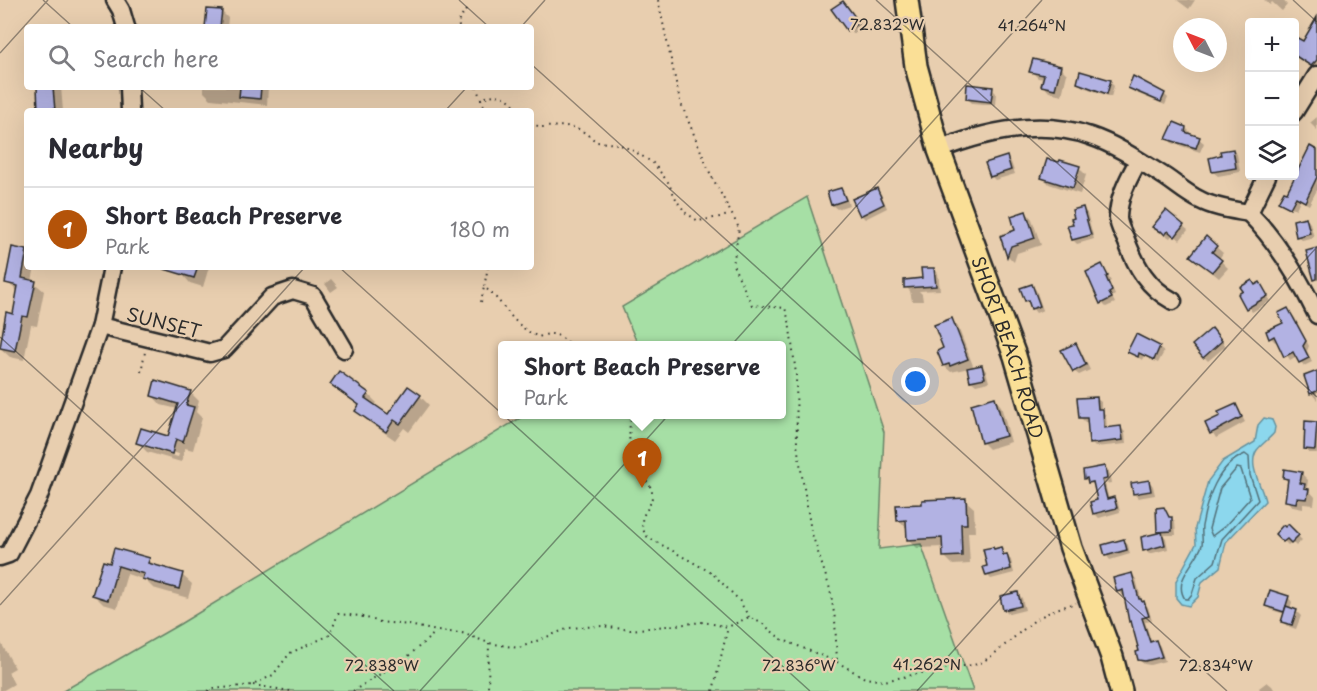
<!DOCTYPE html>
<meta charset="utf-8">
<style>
:root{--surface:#fff;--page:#f7f7f7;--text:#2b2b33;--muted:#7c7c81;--line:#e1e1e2;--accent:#b45309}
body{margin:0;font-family:"Playpen Sans",sans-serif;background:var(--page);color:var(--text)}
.controls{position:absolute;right:18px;top:18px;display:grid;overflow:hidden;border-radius:6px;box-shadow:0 6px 24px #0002}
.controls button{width:54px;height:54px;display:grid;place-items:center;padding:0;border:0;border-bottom:2px solid var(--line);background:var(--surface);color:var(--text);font:30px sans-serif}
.compass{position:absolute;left:1173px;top:18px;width:54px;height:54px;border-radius:50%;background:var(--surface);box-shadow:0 6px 24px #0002;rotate:312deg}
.you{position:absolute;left:916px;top:382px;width:21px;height:21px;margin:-15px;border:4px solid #fff;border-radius:50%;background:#1a73e8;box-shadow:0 0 0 9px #1a73e833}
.badge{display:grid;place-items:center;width:39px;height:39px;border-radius:50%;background:var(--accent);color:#fff;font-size:20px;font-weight:700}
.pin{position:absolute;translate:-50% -50px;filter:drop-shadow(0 2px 3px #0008)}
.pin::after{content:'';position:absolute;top:32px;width:21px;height:18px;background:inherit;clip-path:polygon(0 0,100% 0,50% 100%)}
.popup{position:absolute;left:498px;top:341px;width:288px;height:78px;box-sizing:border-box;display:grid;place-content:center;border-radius:6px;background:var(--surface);filter:drop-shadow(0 2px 4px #0005);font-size:20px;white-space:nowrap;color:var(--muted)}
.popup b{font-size:22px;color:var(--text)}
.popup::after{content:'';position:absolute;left:50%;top:100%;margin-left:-12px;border:12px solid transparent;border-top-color:var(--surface)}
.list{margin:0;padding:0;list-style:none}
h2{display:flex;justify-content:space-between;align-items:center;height:78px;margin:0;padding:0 24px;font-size:26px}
h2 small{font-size:20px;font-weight:400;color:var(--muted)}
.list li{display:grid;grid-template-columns:39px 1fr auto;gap:18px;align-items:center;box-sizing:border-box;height:84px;padding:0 24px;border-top:2px solid var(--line)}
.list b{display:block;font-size:22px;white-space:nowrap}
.list p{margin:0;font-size:20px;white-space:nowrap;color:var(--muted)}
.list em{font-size:20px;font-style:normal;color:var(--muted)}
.icon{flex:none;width:33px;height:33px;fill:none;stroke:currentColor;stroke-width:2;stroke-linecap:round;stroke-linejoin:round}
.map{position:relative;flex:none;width:1317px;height:691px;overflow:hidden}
.search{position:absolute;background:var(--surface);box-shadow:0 6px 24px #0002;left:24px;top:24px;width:510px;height:66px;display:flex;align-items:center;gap:15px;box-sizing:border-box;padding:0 21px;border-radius:6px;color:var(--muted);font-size:22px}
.panel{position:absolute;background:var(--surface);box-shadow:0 6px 24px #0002;left:24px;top:108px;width:510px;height:162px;border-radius:6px}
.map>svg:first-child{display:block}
.green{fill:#a6dfa5;stroke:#688568;stroke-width:1.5}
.water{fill:#8cd7ed;stroke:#65929f;stroke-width:1.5}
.shadow{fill:#0003;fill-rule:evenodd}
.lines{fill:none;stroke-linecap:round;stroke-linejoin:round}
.shore{stroke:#527079;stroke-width:1.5}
.building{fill:#b2b2e3;stroke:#2b2b2b;stroke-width:1.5}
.minor-casing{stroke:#2b2b2b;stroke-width:21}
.major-casing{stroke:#2b2b2b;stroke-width:26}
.path{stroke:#2b2b2b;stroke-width:2;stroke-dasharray:1.5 4.5;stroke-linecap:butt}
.minor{stroke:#e8ceaf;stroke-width:16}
.major{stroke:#fadf96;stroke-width:21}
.ticks{fill:none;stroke:#2b2b2b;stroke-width:1.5;stroke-opacity:0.45}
.labels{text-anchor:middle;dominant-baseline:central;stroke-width:4.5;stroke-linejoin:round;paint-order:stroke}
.street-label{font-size:18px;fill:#2b2b2b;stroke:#e8ceaf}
.ticks-label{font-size:15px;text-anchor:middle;fill:#2b2b2b;stroke:#e8ceaf;stroke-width:4.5;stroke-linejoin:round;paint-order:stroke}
</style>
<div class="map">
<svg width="1317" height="691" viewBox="0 0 1317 691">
<rect width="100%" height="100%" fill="#e8ceaf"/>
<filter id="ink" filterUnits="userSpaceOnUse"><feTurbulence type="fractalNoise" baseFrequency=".0167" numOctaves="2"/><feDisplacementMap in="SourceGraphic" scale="12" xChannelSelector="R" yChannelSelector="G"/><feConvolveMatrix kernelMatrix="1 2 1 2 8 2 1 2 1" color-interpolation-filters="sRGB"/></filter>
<g filter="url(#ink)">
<path class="green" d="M807,197L884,432L879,549L921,544L973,691H63L180,624L525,415L782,414V346L638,345L622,307Z"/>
<path class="water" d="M1264,418L1272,420L1275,427L1274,433C1269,439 1262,444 1257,450C1247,465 1262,486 1265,501L1226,542L1220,567L1202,582L1198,597L1189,606L1181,604L1176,598V581L1196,544L1195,528L1208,481L1223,461L1255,442L1258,425Z"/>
<g class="shadow">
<path d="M1177,0H1195L1189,9Z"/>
<path d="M1264,0H1283L1287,5L1282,11L1272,2L1270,5Z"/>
<path d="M847,7L862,27L853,34L834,10Z"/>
<path d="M221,11L228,18L227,27H206Z"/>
<path d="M1317,30V70H1316L1294,55Z"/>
<path d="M1060,67L1067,74L1062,95L1049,92L1043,85L1044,79L1038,78L1031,71Z"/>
<path d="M1110,82L1114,86L1111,97L1083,87L1078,83Z"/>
<path d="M39,87H61L63,111L40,109Z"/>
<path d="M204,87H268L267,105L211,99L204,92Z"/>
<path d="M1130,87L1164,94L1168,98L1165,105L1134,92Z"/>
<path d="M992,89L996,93L995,105L972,103L967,98Z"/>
<path d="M1317,117V130L1310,123Z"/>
<path d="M1186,128L1190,132L1189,135L1199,139L1204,143L1200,152L1172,143L1168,139Z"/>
<path d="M1232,150L1237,154L1240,172L1218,176L1213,172L1223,157Z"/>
<path d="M1317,151V190L1309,205L1300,200L1296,209L1283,203V205L1280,202L1287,194Z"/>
<path d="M1006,158L1011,162L1015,174L995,180L991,176Z"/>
<path d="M1079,168L1086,175L1080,194L1049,184L1043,177Z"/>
<path d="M841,189L845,194L849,205L837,209L832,205L829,193Z"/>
<path d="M877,190L881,194L887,208L865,219L861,215Z"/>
<path d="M1083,209L1087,213L1094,239L1077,244L1073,240L1075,225Z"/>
<path d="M1026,212L1032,219L1041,245L1017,253L1014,262L1008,256L1002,237L1017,231Z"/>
<path d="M1166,212L1188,230L1180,240L1173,234L1170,238L1159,231Z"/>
<path d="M1306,218L1310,223L1314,237L1302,240L1297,236Z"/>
<path d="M1206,238L1223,253L1219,259L1228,268L1219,278L1192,256Z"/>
<path d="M13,248L27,251V267H35L32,281L44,291L37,326L31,325L24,360L10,357L0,348L14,315L19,292L6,282Z"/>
<path d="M1102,266L1111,281L1109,282L1115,295L1112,297L1115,303L1106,307L1102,303L1088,273Z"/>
<path d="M183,267H209L203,287L190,283L181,273Z"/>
<path d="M934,269L938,273L940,290L919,291L922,294L923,301H912L910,291L906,287L923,280Z"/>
<path d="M331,279L338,287L331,292L325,284Z"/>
<path d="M1259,284L1271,301L1252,312L1240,295Z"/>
<path d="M1031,285L1036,290L1043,310L1036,313L1026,300Z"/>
<path d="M1288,309L1295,318L1309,346L1307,351L1312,362L1304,366L1297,356L1290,360L1278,341L1275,342L1271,338L1285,324Z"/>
<path d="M952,320L958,327L974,368L982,366L986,371L989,382L976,385L971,381L969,368L951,372L944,366L945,349Z"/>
<path d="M1216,334L1226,346L1208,361L1204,357Z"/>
<path d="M1136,336L1159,348L1164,352L1158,363L1144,356L1142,360L1129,351Z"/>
<path d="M1075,345L1080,349L1090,370L1079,375L1074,371Z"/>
<path d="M1317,373V400L1311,393Z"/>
<path d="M332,384L368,394L377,403L375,406L388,416L420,396L429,405L409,432L404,428L395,440L366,420L357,411L360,406Z"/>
<path d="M190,392L199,401L196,412L202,418L193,450L185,448L181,462L147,452L138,443L169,438L178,409L161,405L152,395ZM147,445L179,454L178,457L147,448Z"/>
<path d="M1096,398L1101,402V410L1106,415L1107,429L1120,427L1125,432L1126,444L1095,447L1091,443L1088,422H1085L1081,418Z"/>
<path d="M995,399L1001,406L1011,442L989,449L982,442Z"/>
<path d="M1236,405L1245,422L1216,438L1207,423L1222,416Z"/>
<path d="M1307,423L1317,424V453H1309L1305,449Z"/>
<path d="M1104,467L1109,471L1111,483L1105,484L1109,500L1113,499L1118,503L1120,512L1099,518L1094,513L1099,501L1095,486L1086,478Z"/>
<path d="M1301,473L1308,480L1307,488L1315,497L1314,505L1303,504V509L1293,507L1287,501L1289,483L1284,478Z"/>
<path d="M1149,481L1153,486L1155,495L1138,498L1134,494Z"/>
<path d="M965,500L974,508L975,532H968L970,564L953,565L944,556V547L917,548L909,540L908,530L899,520Z"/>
<path d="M1163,509L1175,522L1176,535H1163L1166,538L1168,549L1149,554L1145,550L1161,534L1159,531Z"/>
<path d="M1288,526L1302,540L1296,546L1292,542L1288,545L1277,534Z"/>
<path d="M1124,541L1128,545L1130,554L1110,560L1106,555Z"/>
<path d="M1000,549L1011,560L1014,573L991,579L987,575L995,551Z"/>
<path d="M149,560L156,567L182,575L192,584L188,598L153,588L145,580L127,574L117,608L103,604L94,595L111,564Z"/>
<path d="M1132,574L1136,579L1142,602L1148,607L1152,621L1145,622L1152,643L1156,642L1160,646L1165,661L1150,665L1144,664L1139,660L1141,652L1134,625L1130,621L1125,595L1123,596L1118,591Z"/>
<path d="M1017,593L1022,598L1025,610L1009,614L1005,610L1002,597Z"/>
<path d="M1288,597L1292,602L1290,609L1296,611L1301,616L1296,629L1287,626L1282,621L1285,614L1271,610L1267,606Z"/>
<path d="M0,641L15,668L8,672L14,684L2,691H0Z"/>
<path d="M1267,682L1272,686L1275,691H1261L1259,688Z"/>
</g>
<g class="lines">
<g class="shore">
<path d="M1245,454L1249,457L1250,475L1258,500L1222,539L1215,562L1197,578L1192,594L1188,599H1185C1172,580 1197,562 1202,545C1203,539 1201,532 1202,526C1207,498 1217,466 1245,454Z"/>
<path d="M1237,468L1241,469L1250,498L1225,526L1212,536L1209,529L1220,488Z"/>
</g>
</g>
<g class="building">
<path d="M843,1L859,22L847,31L831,9Z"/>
<path d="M207,9L222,10L220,27H205Z"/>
<path d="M1317,17V60L1311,66L1294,55V36L1303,41Z"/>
<path d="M1033,59L1061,66L1055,89L1041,86L1044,75L1029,72Z"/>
<path d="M1080,71L1111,80L1107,94L1077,83Z"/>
<path d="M1133,76L1165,93L1161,102L1128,88Z"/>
<path d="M967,84L993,87L991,102L966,99Z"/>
<path d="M37,87H53L55,111L38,110Z"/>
<path d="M240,87H261L260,99L239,97Z"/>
<path d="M1174,122L1186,127L1185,132L1200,137L1196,148L1166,139Z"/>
<path d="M1310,146L1317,150V177L1305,202L1296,197L1290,208L1278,202L1284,191L1287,192Z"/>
<path d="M1233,149L1236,168L1212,172L1209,158L1221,155L1220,151Z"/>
<path d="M1007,156L1011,170L990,177L985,163Z"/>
<path d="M1047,159L1059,162L1060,160L1080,166L1073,188L1041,178Z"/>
<path d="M841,188L846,200L831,205L827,192Z"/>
<path d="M877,188L884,204L860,216L852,199Z"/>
<path d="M1083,207L1091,235L1072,240L1067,225L1073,224L1071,219L1074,218L1072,210Z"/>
<path d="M1166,210L1184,225L1175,237L1168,231L1165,235L1161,231L1160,232L1152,227Z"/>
<path d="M1026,211L1035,238L1011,246L1007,257L1000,236L1015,230L1011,216Z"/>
<path d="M1306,217L1310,233L1296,237L1293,220Z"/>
<path d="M1206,236L1217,246L1212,252L1222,260L1212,272L1190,256Z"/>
<path d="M12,247L27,250L22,278L36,281L28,317L22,316L15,351L0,348L6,312L13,314L18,286L5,283Z"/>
<path d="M1317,248V279L1314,280L1306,251Z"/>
<path d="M1102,264L1108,276L1106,277L1112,291L1109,293L1112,298L1100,304L1086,272Z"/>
<path d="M164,267H198L194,278L164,269Z"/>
<path d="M921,268H934L936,286L904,288V280L922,278Z"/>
<path d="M1252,280L1255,285L1260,282L1268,296L1246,309L1238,294L1243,291L1240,287Z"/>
<path d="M1032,284L1040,306L1031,309L1028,300L1025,301L1020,288Z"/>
<path d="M1288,308L1306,341L1303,346L1309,358L1299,363L1293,352L1284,357L1274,336L1269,339L1266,331L1283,323L1278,313Z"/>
<path d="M952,318L968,359L950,366L949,364L943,366L937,351L943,348L934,325Z"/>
<path d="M1212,328L1222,341L1203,358L1192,345Z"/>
<path d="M1136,334L1160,346L1154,360L1139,353L1138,357L1127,352Z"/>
<path d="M1076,343L1086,365L1073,372L1061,350Z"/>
<path d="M982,365L985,378L970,381L967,368Z"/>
<path d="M339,371L369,393L365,398L388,414L408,386L421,395L400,424L394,420L386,432L355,411L359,405L330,384Z"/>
<path d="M1317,371V391L1310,394L1304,376Z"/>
<path d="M155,380L191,391L186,405L194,407L183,442L176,439L172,454L136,443L141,428L168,436L178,404L151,396Z"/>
<path d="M995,397L1006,436L981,443L971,404Z"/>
<path d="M1097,397L1098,409H1103L1104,428L1121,426L1123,440L1089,444L1087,418H1079L1077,398Z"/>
<path d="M1236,404L1242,417L1210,434L1205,423L1220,416L1218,412Z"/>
<path d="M1305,421L1317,422L1315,450L1304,449Z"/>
<path d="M1105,466L1107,479L1102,480L1107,499L1114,497L1117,508L1093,514L1090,502L1097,500L1093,482L1088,483L1087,478L1084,479L1083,470Z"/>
<path d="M1284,469L1302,472L1300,483L1305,484L1304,488L1309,489L1307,499L1297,498L1296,503L1285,501L1288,479L1283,478Z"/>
<path d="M1149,480L1151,491L1133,494L1131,483Z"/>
<path d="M966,498L967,524H961L962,556L943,557L942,538L907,540L906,520L897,521L896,505L922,504V500Z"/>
<path d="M1164,507L1169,517H1172V531L1157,532L1156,508Z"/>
<path d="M1288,524L1299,535L1291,543L1287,539L1283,542L1275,534L1283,525L1285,527Z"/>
<path d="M1162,532L1165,545L1143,551L1141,537Z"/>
<path d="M1124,539L1127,550L1105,556L1102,545Z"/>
<path d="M993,547L994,549L1001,547L1003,555L1007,554L1011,569L986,576L983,567L987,566L983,549Z"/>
<path d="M114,548L150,558L148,563L183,573L179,589L142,579L144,574L118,566L108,600L92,595L103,561L110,563Z"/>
<path d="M1132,573L1139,599H1141L1142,602L1144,601L1149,616L1142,618L1150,642L1156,640L1162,657L1145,661L1138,660L1136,652L1139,651L1131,621L1129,622L1123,590L1117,592L1113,578Z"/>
<path d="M1270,590L1289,596L1284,612L1265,606Z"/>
<path d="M1018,592L1021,606L1003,610L1000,596Z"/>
<path d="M1286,606L1297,610L1292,625L1281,622Z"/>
</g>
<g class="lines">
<g class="minor-casing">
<g id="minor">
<path d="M115,0L121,10L126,27"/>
<path d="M129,87L130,111"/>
<path d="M1294,112L1317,75"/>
<path d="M939,150C986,131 1041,119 1090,136C1114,144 1137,159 1159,173C1173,181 1185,193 1200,200C1215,208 1233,210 1249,213"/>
<path d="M1138,161C1129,178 1118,197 1118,218C1118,225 1123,233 1126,240C1136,266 1147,287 1173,301"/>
<path d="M1249,213C1278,242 1299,278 1317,315"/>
<path d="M1249,213L1267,176"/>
<path d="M100,326L210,353L224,349L272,297L293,290L313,296L344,349"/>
<path d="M0,557L9,554L39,496L100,326L112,267"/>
</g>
</g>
<g class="major-casing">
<g id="major">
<path id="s1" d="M907,0L916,66L939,150L1015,356L1071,548L1112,657L1121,691"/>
</g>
</g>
<g class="path">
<path d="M658,0L680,101L710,173L739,228L733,265L752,305L785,308L789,321L796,374L797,445L811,531L830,589L835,619L837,662"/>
<path d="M459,27L458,22L468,7"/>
<path d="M476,87L481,99"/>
<path d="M486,111L481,99C498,91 509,96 519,111"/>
<path d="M531,123L540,127L570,126L581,130L597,142L618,144L634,151L653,163L668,182L677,201L686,213L698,221L730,215"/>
<path d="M488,267L484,287C505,302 510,325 539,337C555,330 559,336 573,346"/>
<path d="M481,302L484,287"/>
<path d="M141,372L145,352"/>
<path d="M630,414C630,430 627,452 634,466C638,477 654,482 652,497C650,513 635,514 646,536L712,573L739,600L749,617"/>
<path d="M253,685L290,691"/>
<path d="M208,691L212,689L253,685L273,675L290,653L330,635L338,614L360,616L380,622L409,625L437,631L462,633L489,643L519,648L569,628L602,626L630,630L703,622L728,627L749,617L763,624L781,639L837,662L865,678L884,681L935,670L979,664L993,655L1036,619L1056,609L1076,603"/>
<path d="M353,691L406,658L436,632"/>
<path d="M485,691L488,688L489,643"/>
<path d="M713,691L728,627"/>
</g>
<use href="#minor" class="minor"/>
<use href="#major" class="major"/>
</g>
</g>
<path class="ticks" d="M43,0L73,27M459,0L489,27M876,0L1317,397M1293,0L1317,22M521,27L545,0M0,53L48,0M531,64L1227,691M139,87L166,111M445,111L467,87M339,267L810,691M0,337L394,691M0,605L305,267M420,691L1042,0M917,691L1317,247"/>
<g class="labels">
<g class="street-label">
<text transform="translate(164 322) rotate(14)">SUNSET</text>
<text stroke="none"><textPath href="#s1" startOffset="363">SHORT BEACH ROAD</textPath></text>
</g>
</g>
<g class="ticks-label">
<text x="887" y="30">72.832°W</text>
<text x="1032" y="31">41.264°N</text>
<text x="927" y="670">41.262°N</text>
<text x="382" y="671">72.838°W</text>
<text x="799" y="671">72.836°W</text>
<text x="1216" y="671">72.834°W</text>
</g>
</svg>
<div class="controls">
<button>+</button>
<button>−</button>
<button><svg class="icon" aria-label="layers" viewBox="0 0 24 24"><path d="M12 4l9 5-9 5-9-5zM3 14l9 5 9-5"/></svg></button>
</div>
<svg class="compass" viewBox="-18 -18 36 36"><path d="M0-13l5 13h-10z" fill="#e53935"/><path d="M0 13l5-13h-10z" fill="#7c7c81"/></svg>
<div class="you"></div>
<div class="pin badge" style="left:642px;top:488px">1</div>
<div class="popup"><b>Short Beach Preserve</b>Park</div>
<div class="search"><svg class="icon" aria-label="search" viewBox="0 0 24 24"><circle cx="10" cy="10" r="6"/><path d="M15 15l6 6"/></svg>Search here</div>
<section class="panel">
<h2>Nearby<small></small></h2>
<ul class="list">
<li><span class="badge">1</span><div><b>Short Beach Preserve</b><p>Park</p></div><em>180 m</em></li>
</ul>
</section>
</div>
